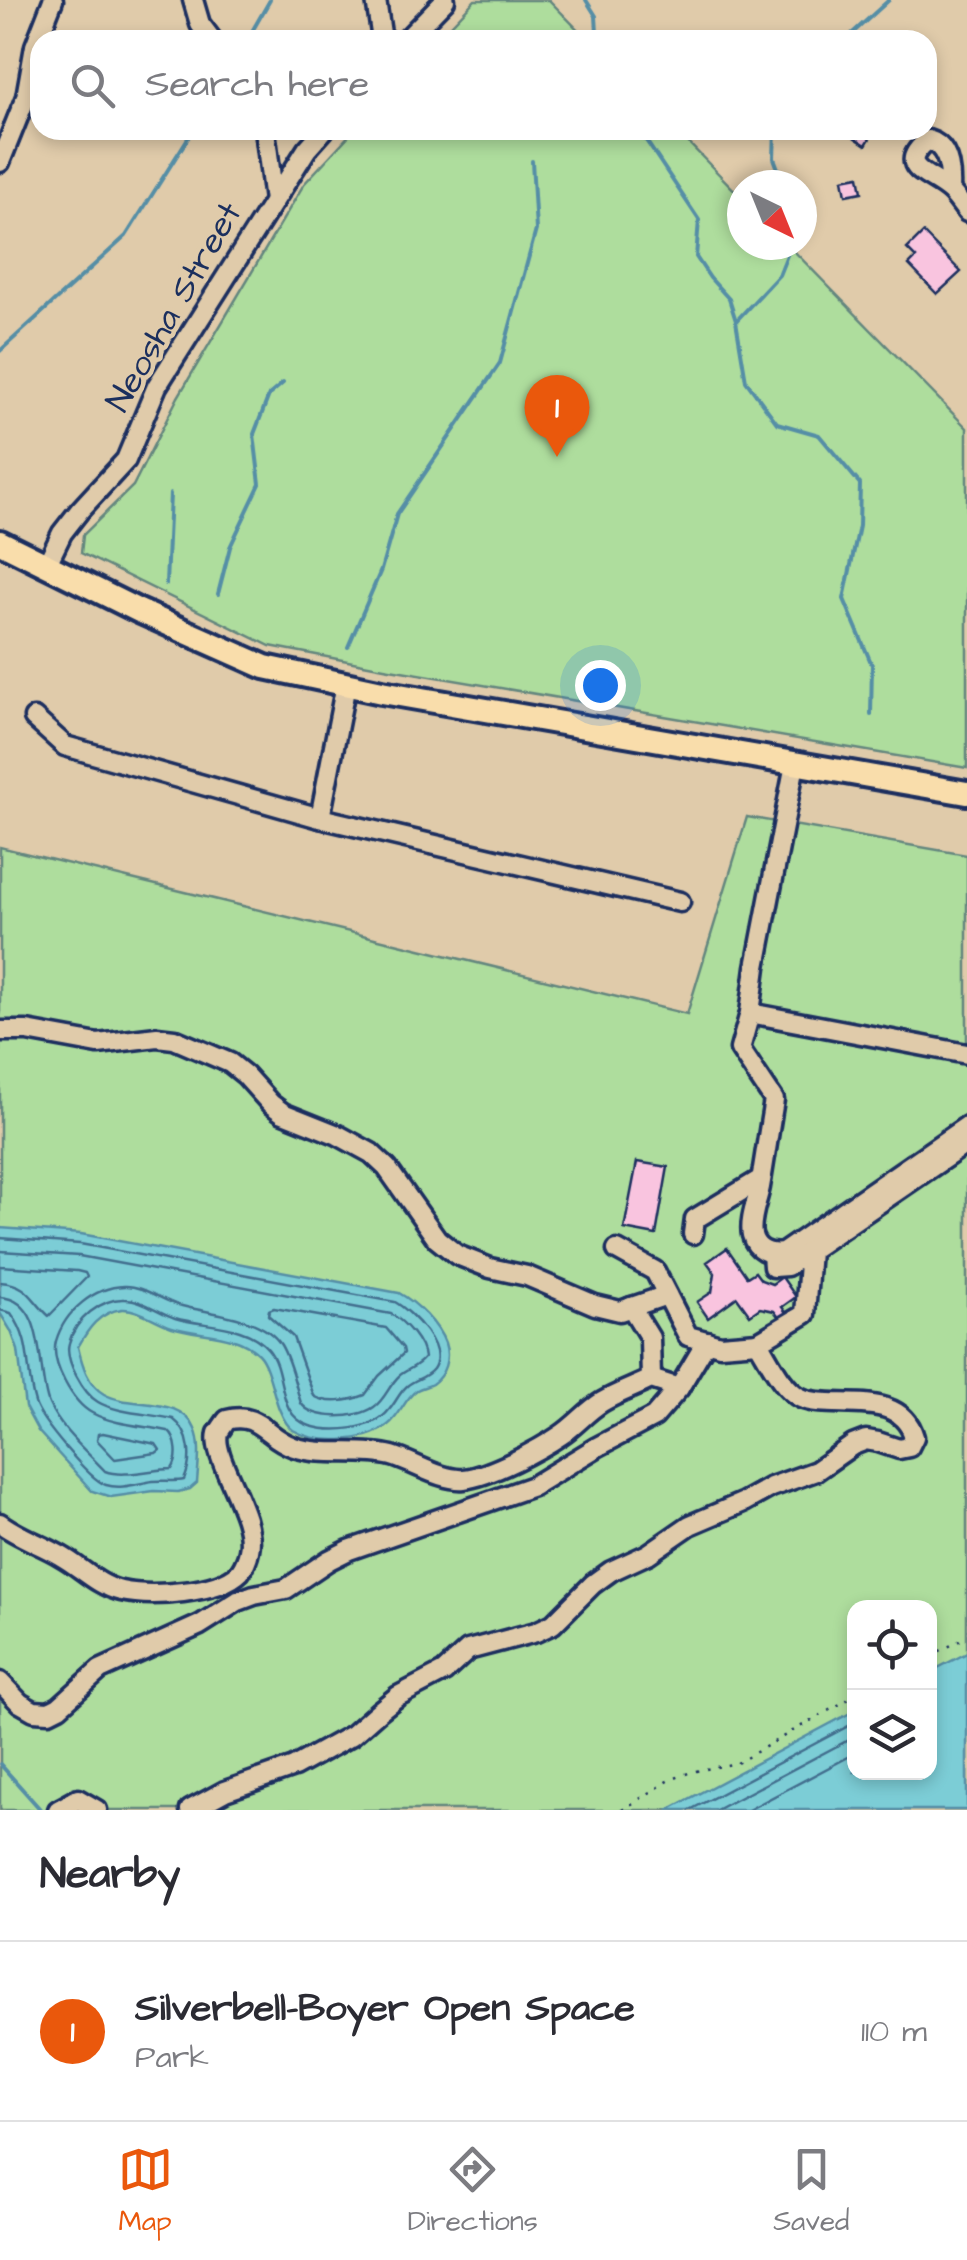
<!DOCTYPE html>
<style>
:root{--surface:#fff;--page:#f7f7f7;--text:#2b2b33;--muted:#7c7c81;--line:#e1e1e2;--accent:#ea580c}
body{margin:0;font-family:"Architects Daughter",sans-serif;background:var(--page);color:var(--text)}
.controls{position:absolute;right:30px;bottom:30px;display:grid;overflow:hidden;border-radius:20px;box-shadow:0 5px 15px #0003}
.controls button{width:90px;height:90px;display:grid;place-items:center;padding:0;border:0;border-bottom:2px solid var(--line);background:var(--surface);color:var(--text);font:50px sans-serif}
.compass{position:absolute;left:727px;top:170px;width:90px;height:90px;border-radius:50%;background:var(--surface);box-shadow:0 5px 15px #0003;rotate:137deg}
.you{position:absolute;left:600px;top:685px;width:35px;height:35px;margin:-25px;border:8px solid #fff;border-radius:50%;background:#1a73e8;box-shadow:0 0 0 15px #1a73e833}
.badge{display:grid;place-items:center;width:65px;height:65px;border-radius:50%;background:var(--accent);color:#fff;font-size:32px;font-weight:700}
.pin{position:absolute;translate:-50% -82px;filter:drop-shadow(0 2px 5px #0008)}
.pin::after{content:'';position:absolute;top:52px;width:35px;height:30px;background:inherit;clip-path:polygon(0 0,100% 0,50% 100%)}
.list{margin:0;padding:0;list-style:none}
h2{display:flex;justify-content:space-between;align-items:center;height:130px;margin:0;padding:0 40px;font-size:42px}
h2 small{font-size:32px;font-weight:400;color:var(--muted)}
.list li{display:grid;grid-template-columns:65px 1fr auto;gap:30px;align-items:center;box-sizing:border-box;height:180px;padding:0 40px;border-top:2px solid var(--line)}
.list b{display:block;font-size:38px;white-space:nowrap}
.list p{margin:0;font-size:32px;white-space:nowrap;color:var(--muted)}
.list em{font-size:32px;font-style:normal;color:var(--muted)}
.icon{flex:none;width:55px;height:55px;fill:none;stroke:currentColor;stroke-width:2;stroke-linecap:round;stroke-linejoin:round}
.map{position:relative;flex:none;width:967px;height:1810px;overflow:hidden}
.search{position:absolute;background:var(--surface);box-shadow:0 5px 15px #0003;left:30px;right:30px;top:30px;height:110px;display:flex;align-items:center;gap:25px;box-sizing:border-box;padding:0 35px;border-radius:30px;color:var(--muted);font-size:38px}
.sheet{height:310px;background:var(--surface)}
nav{display:flex;justify-content:space-around;align-items:center;box-sizing:border-box;height:140px;border-top:2px solid var(--line);background:var(--surface);font-size:28px;color:var(--muted)}
nav a{display:grid;justify-items:center;gap:5px}
nav .on{color:var(--accent)}
.map>svg:first-child{display:block}
.green{fill:#aedd9d;stroke:#64867e;stroke-width:2.5;fill-rule:evenodd}
.water{fill:#7ccdd6;stroke:#558ea6;stroke-width:2.5}
.lines{fill:none;stroke-linecap:round;stroke-linejoin:round}
.shore{stroke:#426e8e;stroke-width:2.5}
.stream{stroke:#558ea6;stroke-width:4}
.building{fill:#f9c4df;stroke:#1b2f5e;stroke-width:2.5}
.minor-casing{stroke:#1b2f5e;stroke-width:25}
.major-casing{stroke:#1b2f5e;stroke-width:30}
.path{stroke:#1b2f5e;stroke-width:2.5;stroke-dasharray:2.5 8;stroke-linecap:butt}
.minor{stroke:#e0cbaa;stroke-width:18}
.major{stroke:#f9ddab;stroke-width:22}
.labels{text-anchor:middle;dominant-baseline:central;stroke-width:9;stroke-linejoin:round;paint-order:stroke}
.street-label{font-size:35px;fill:#1b2f5e;stroke:#e0cbaa}
</style>
<div class="map">
<svg width="967" height="1810" viewBox="0 0 967 1810">
<rect width="100%" height="100%" fill="#e0cbaa"/>
<filter id="ink" filterUnits="userSpaceOnUse"><feTurbulence type="fractalNoise" baseFrequency=".01" numOctaves="2"/><feDisplacementMap in="SourceGraphic" scale="20" xChannelSelector="R" yChannelSelector="G"/><feConvolveMatrix kernelMatrix="1 2 1 2 8 2 1 2 1" color-interpolation-filters="sRGB"/></filter>
<g filter="url(#ink)">
<g class="green">
<path d="M475,0H549L588,40H437Z"/>
<path d="M354,130H676L742,198V245H788L967,428V768L384,668L270,646L81,553L83,535L133,486L178,397L304,184Z"/>
<path d="M747,817L967,855V1810H0V847L687,1014ZM854,1608H930V1772H854Z"/>
</g>
<g class="water">
<path d="M0,1228L81,1234L399,1293C417,1303 438,1324 445,1343C450,1358 445,1375 432,1384C427,1387 422,1387 417,1390C404,1399 401,1415 388,1425C365,1443 318,1445 293,1430C287,1426 283,1418 280,1411C273,1396 269,1365 258,1354C236,1332 200,1336 172,1327C156,1322 138,1308 122,1309C99,1312 88,1329 78,1347C82,1364 88,1385 104,1394C130,1409 181,1395 195,1429C202,1444 198,1466 197,1483L190,1489L178,1492L154,1491L111,1497L92,1491L38,1431L25,1407L18,1350L11,1331L0,1313Z"/>
<path d="M967,1653V1810H668L854,1711V1772H930V1672Z"/>
</g>
<g class="lines">
<g class="shore">
<path d="M0,1238L80,1244L395,1302C412,1312 448,1348 433,1369C426,1378 415,1379 407,1386C399,1393 396,1402 389,1410C374,1430 333,1433 310,1426C275,1415 287,1371 268,1349C246,1323 205,1327 175,1318C159,1313 142,1299 125,1299C101,1298 75,1320 69,1343C64,1360 84,1394 98,1402C116,1413 152,1414 173,1419C191,1432 193,1460 184,1480C174,1482 164,1480 153,1481C138,1483 122,1490 106,1485C90,1480 40,1420 35,1403C25,1371 33,1343 11,1313L0,1310"/>
<path d="M0,1251L79,1256L391,1314C405,1322 423,1342 424,1358C417,1367 407,1369 399,1376C389,1385 385,1400 374,1407C358,1419 312,1421 301,1403C295,1385 291,1362 281,1345C263,1316 212,1314 182,1306C163,1302 144,1285 124,1286C94,1287 65,1311 56,1341C50,1363 73,1403 92,1413C114,1425 144,1426 168,1431C178,1439 179,1459 172,1469C152,1469 123,1478 105,1471C86,1451 60,1429 49,1404C36,1373 48,1300 0,1297"/>
<path d="M0,1266L77,1271L85,1273L87,1277L49,1316C31,1300 30,1284 0,1282"/>
<path d="M274,1308L386,1328L403,1348L404,1353L379,1376L365,1395C350,1401 328,1405 314,1396L293,1337L268,1315L269,1310Z"/>
<path d="M103,1433L156,1444L160,1450L156,1453L115,1459L97,1440L98,1434Z"/>
<path d="M690,1810L854,1723"/>
<path d="M716,1810L854,1737"/>
<path d="M748,1810L854,1754"/>
</g>
<g class="stream">
<path d="M586,0L596,16L597,33L604,40"/>
<path d="M247,40L270,0"/>
<path d="M845,40L889,0"/>
<path d="M639,130L699,220L696,257L710,278L729,299L736,321L746,381L777,423L819,435L860,484L859,526L844,599L872,665L871,715"/>
<path d="M775,130L774,158L784,185"/>
<path d="M736,321L779,275L791,245"/>
<path d="M0,351L126,236L193,130"/>
<path d="M166,584L170,494"/>
<path d="M218,594L230,547L260,484L254,434L269,395L283,383"/>
<path d="M348,647L381,570L397,514L500,363L536,230L532,161"/>
<path d="M0,1764L41,1810"/>
</g>
</g>
<g class="building">
<path d="M843,130H875L866,145Z"/>
<path d="M859,176L862,192L846,195L843,179Z"/>
<path d="M923,233L961,272L937,294L909,265L916,258L907,249Z"/>
<path d="M637,1162L668,1167L656,1235L624,1229Z"/>
<path d="M727,1248L747,1277L755,1272L761,1280L772,1284L782,1277L796,1297L782,1307L788,1315L781,1320L774,1311L760,1308L750,1315L737,1297L708,1318L697,1302L712,1292L715,1273L707,1262Z"/>
</g>
<g class="lines">
<g class="minor-casing">
<g id="minor">
<path d="M193,0L200,24L212,40"/>
<path d="M376,0L382,40"/>
<path d="M406,40L445,0"/>
<path d="M265,130L274,201"/>
<path d="M0,162L26,97L35,46L53,0"/>
<path d="M950,190C951,171 949,146 928,140C892,169 933,174 951,192C957,198 962,206 967,212"/>
<path d="M47,564L62,533L80,510L126,460L157,386L307,149L324,130"/>
<path d="M34,718L65,746L320,818L680,902"/>
<path d="M795,764L756,967L750,1013L740,1049L774,1100C769,1129 765,1158 760,1187C757,1202 749,1220 752,1235C756,1250 768,1255 783,1253L967,1126"/>
<path d="M320,818L346,684"/>
<path d="M750,1013L967,1054"/>
<path d="M0,1031H27L98,1044L157,1037L174,1039L230,1063L245,1075L271,1104L283,1113L338,1135L371,1153L387,1168L437,1239L457,1255L490,1268L527,1276L595,1305L620,1311L667,1295"/>
<path d="M693,1234L695,1219L761,1179"/>
<path d="M617,1250L655,1271L688,1336L720,1345L758,1342L805,1314L810,1251"/>
<path d="M772,1254L773,1267L787,1266L967,1143"/>
<path d="M631,1307L650,1338L651,1379"/>
<path d="M0,1523C18,1537 41,1544 61,1556C81,1567 98,1586 121,1591C150,1597 218,1594 240,1572C244,1567 248,1557 249,1551C257,1515 211,1459 218,1433C219,1432 226,1421 227,1420C259,1411 266,1438 294,1447C325,1457 360,1448 392,1456C413,1462 442,1481 464,1479C490,1476 539,1450 561,1435C576,1425 587,1411 602,1402C617,1393 635,1387 651,1379L679,1388"/>
<path d="M0,1682L20,1703L34,1711L49,1712L59,1707L100,1670L200,1625L238,1601L254,1595L286,1589L329,1560L349,1550L533,1486L597,1447L654,1417L679,1388L707,1341"/>
<path d="M58,1810L78,1799L97,1810"/>
<path d="M190,1810L225,1791L294,1767L352,1735L378,1712L398,1696L444,1672L468,1650L536,1632L553,1624L593,1584L611,1571L648,1554L690,1525L744,1502L771,1487L816,1471L853,1445L866,1440L878,1442L899,1449L909,1447L914,1437C900,1387 832,1412 801,1398C782,1389 769,1359 758,1342"/>
</g>
</g>
<g class="major-casing">
<path id="major" d="M0,542L139,611L265,667L382,692L967,793"/>
</g>
<g class="path">
<path d="M930,1656L967,1637"/>
<path d="M622,1810L670,1780L691,1772L737,1763L854,1696"/>
</g>
<use href="#minor" class="minor"/>
<use href="#major" class="major"/>
</g>
</g>
<g class="labels">
<g class="street-label">
<text transform="translate(174 307) rotate(-60)">Neosha Street</text>
</g>
</g>
</svg>
<div class="controls">
<button><svg class="icon" aria-label="locate" viewBox="0 0 24 24"><circle cx="12" cy="12" r="6"/><path d="M12 2v4M12 18v4M2 12h4M18 12h4"/></svg></button>
<button><svg class="icon" aria-label="layers" viewBox="0 0 24 24"><path d="M12 4l9 5-9 5-9-5zM3 14l9 5 9-5"/></svg></button>
</div>
<svg class="compass" viewBox="-18 -18 36 36"><path d="M0-13l5 13h-10z" fill="#e53935"/><path d="M0 13l5-13h-10z" fill="#7c7c81"/></svg>
<div class="you"></div>
<div class="pin badge" style="left:557px;top:457px">1</div>
<div class="search"><svg class="icon" aria-label="search" viewBox="0 0 24 24"><circle cx="10" cy="10" r="6"/><path d="M15 15l6 6"/></svg>Search here</div>
</div>
<section class="sheet">
<h2>Nearby<small></small></h2>
<ul class="list">
<li><span class="badge">1</span><div><b>Silverbell-Boyer Open Space</b><p>Park</p></div><em>110 m</em></li>
</ul>
</section>
<nav>
<a class="on"><svg class="icon" aria-label="map" viewBox="0 0 24 24"><path d="M3 6l6-2 6 2 6-2v14l-6 2-6-2-6 2zM9 4v14M15 6v14"/></svg>Map</a>
<a><svg class="icon" aria-label="directions" viewBox="0 0 24 24"><path d="M12 3l9 9-9 9-9-9zM9 14v-3h6M13 9l2 2-2 2"/></svg>Directions</a>
<a><svg class="icon" aria-label="saved" viewBox="0 0 24 24"><path d="M7 4h10v16l-5-4-5 4z"/></svg>Saved</a>
</nav>
